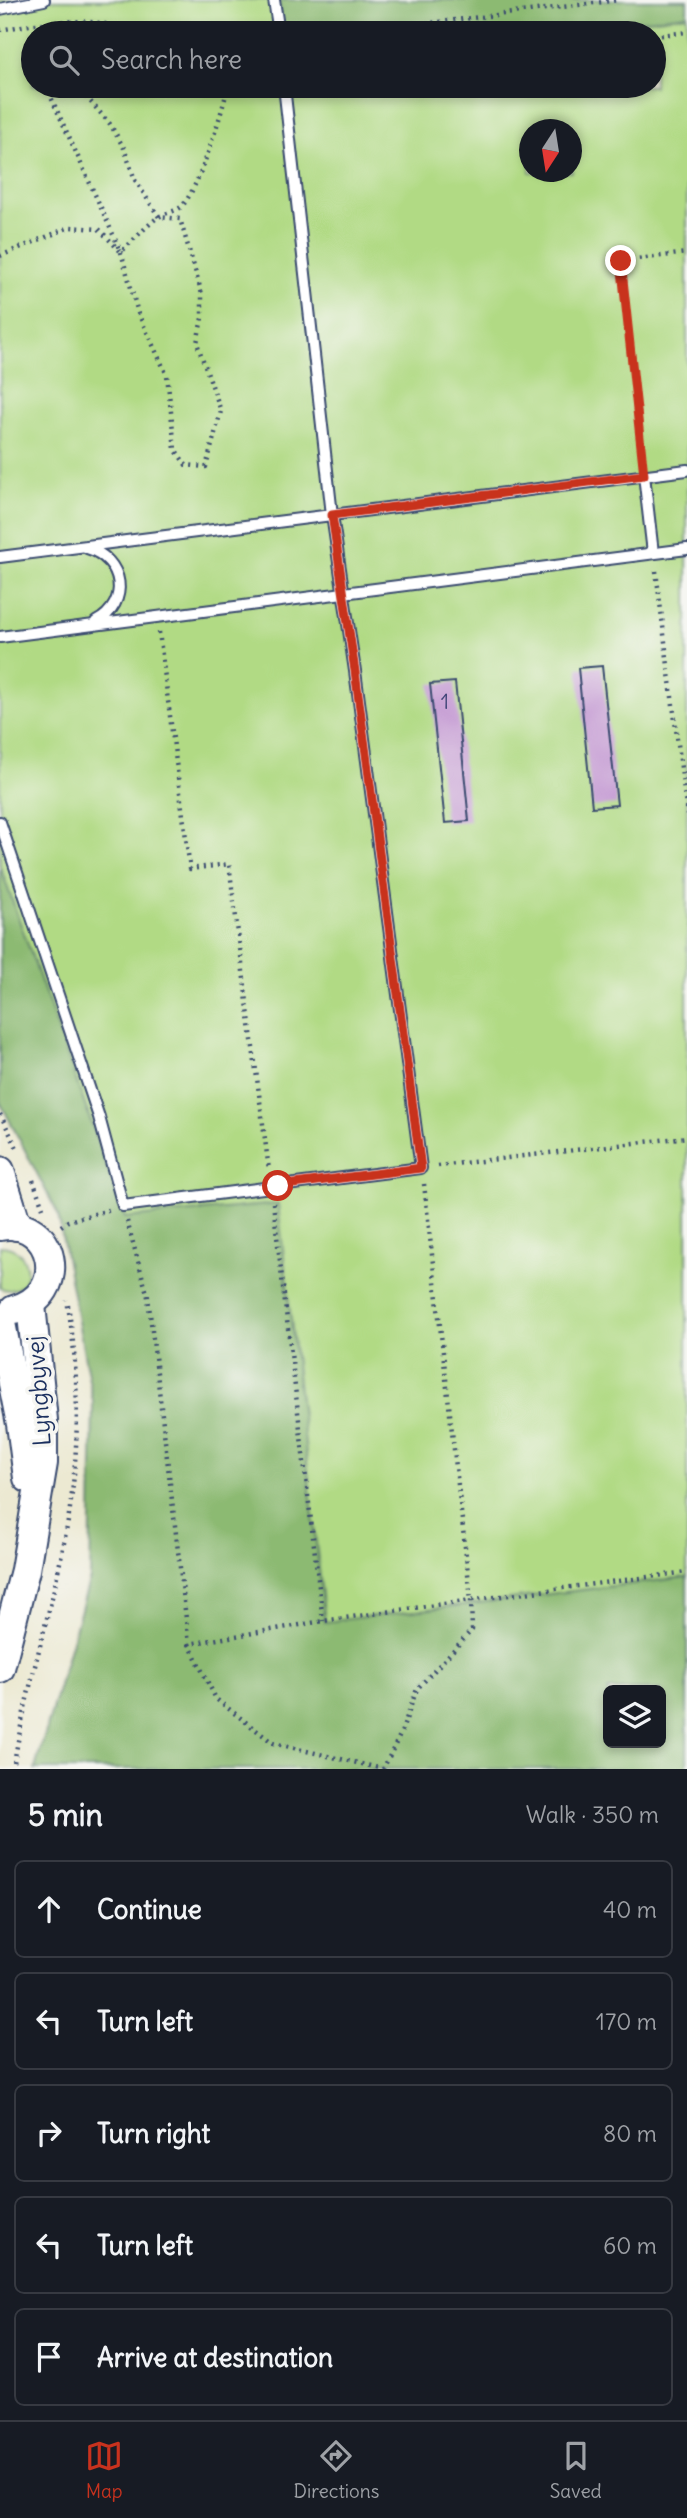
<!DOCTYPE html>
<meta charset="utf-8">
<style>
:root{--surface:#171b24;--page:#242831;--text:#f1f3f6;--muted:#9ea1a6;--line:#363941;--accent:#c8321e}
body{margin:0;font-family:Delius,sans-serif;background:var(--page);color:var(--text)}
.controls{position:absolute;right:21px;bottom:21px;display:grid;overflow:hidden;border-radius:10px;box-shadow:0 4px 10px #0003}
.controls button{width:63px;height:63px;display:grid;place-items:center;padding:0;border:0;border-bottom:2px solid var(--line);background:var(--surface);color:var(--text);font:35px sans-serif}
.compass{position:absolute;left:519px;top:119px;width:63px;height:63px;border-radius:50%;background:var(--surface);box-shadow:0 4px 10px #0003;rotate:192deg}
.stop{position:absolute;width:21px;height:21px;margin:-16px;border:5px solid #c8321e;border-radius:50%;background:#fff}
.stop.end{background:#c8321e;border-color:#fff;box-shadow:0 2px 7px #0008}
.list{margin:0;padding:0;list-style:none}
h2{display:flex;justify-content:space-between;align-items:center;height:91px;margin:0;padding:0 28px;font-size:30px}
h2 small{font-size:23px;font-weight:400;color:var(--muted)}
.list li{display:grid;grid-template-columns:46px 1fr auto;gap:21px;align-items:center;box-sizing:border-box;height:98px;margin:0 14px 14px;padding:0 14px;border:2px solid var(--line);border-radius:10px}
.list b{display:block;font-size:26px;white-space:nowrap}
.list em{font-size:23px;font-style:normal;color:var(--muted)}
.icon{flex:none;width:38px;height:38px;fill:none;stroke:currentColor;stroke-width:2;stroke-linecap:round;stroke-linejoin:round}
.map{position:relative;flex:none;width:687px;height:1769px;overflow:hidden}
.search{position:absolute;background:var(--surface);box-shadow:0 4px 10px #0003;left:21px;right:21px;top:21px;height:77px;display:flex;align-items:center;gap:18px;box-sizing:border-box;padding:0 24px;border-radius:38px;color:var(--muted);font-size:26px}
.sheet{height:651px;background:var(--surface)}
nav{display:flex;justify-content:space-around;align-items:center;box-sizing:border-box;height:98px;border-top:2px solid var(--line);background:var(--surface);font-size:19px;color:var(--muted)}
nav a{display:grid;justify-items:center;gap:4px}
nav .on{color:var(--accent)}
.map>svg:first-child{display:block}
.green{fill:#b1da84;stroke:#668471;stroke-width:2;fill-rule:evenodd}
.forest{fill:#8cba72;stroke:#547468;stroke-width:2;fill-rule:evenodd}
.building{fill:#c092d0}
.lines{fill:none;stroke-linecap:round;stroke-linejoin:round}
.service-casing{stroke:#3a4b6f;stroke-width:14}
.tertiary-casing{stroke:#3a4b6f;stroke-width:32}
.path{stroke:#3a4b6f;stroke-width:4.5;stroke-dasharray:2 5;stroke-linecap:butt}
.service{stroke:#fff;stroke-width:10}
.tertiary{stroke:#fff;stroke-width:28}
.route{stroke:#c8321e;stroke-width:9}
.labels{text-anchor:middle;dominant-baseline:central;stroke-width:7;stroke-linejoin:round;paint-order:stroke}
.number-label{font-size:21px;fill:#44487a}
.street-label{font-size:24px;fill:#1b2f5e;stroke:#f6f6f2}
</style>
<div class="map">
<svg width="687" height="1769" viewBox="0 0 687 1769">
<rect width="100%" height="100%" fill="#f6f6f2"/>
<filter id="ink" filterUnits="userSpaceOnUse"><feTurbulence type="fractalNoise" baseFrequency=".0143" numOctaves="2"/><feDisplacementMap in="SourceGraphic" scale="14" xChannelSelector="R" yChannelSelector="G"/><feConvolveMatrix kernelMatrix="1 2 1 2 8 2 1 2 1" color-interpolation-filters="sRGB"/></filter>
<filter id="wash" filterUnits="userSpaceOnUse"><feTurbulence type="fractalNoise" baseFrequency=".00686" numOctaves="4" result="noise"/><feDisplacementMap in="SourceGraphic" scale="28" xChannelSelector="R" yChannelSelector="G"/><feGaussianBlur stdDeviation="1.57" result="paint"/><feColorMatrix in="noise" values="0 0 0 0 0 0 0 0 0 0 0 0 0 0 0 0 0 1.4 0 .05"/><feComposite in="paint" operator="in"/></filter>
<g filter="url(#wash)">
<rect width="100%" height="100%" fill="#ece9d2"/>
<g class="green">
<path d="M0,0H687V1769H35L90,1578L107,1407L81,1208L0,1091ZM33,33H654V86H33ZM530,130H572V172H530ZM608,1690H661V1743H608Z"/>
<path d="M0,1246C36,1246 35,1301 0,1288Z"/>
</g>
<g class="forest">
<path d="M279,0H687V15L543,33H283Z"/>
<path d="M0,866L125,1218L278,1204L325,1622L687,1577V1769H35L90,1578L93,1402L58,1214L0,1102ZM608,1690H661V1743H608Z"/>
</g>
<g id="blocks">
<g class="building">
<path d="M602,666L617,805L592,807L578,668Z"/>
<path d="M455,682L469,821L445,823L430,684Z"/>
</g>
</g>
</g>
<g filter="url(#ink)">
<use href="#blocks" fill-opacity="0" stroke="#3a4b6f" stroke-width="2"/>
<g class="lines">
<g class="service-casing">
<g id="service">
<path d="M274,0L279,33"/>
<path d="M0,9L44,0"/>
<path d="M644,475L653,553"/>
<path d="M87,548C124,559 131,603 96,622"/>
<path d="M0,557L687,470"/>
<path d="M0,637L687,549"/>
<path d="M0,822L99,1117L123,1206L421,1168L355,671L332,515L284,86"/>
</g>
</g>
<g class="tertiary-casing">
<g id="tertiary">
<path d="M0,1171L17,1226"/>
<path d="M0,1226C55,1216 72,1295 14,1310"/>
<path d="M0,1318L21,1424L28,1478"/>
<path d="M0,1668L25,1570L43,1463V1420L31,1305"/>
</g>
</g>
<g class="path">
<path d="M0,30C42,22 94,14 134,33"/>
<path d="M349,33L619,0"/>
<path d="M654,36L687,32"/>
<path d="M54,86L50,95L121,252L138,313L167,375L175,449L186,465L206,467L221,411L197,343L202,318V294L180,219L159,217L135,180L124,148L110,124L77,86"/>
<path d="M0,256L70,227L99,229L121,252C133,241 144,228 157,218C164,213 175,212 181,207C198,192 223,110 228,86"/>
<path d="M642,459L621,261L687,253"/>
<path d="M656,571L687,815"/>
<path d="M159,632L190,869L229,864L269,1170"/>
<path d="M0,1114L18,1150"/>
<path d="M438,1166L687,1137"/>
<path d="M33,1180L43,1208"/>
<path d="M424,1184L471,1600L687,1572"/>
<path d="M273,1203L323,1621"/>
<path d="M127,1221L148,1297L189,1644L323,1621L471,1600L472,1630L417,1689L401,1733L383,1769"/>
<path d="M61,1226L68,1221L109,1210"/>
<path d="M189,1644L216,1699L273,1743L383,1769"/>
<path d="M13,1769C27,1681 57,1596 70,1508C80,1439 79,1368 67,1300"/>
</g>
<use href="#service" class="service"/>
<use href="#tertiary" class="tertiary"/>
</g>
</g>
<g class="lines" filter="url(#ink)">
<path class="route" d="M278,1186L421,1168L355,671L332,515L644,475L621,261"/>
</g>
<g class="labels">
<g class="number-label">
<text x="445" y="701">1</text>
</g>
<g class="street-label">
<text transform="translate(38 1391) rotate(-94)">Lyngbyvej</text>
</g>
</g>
</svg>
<div class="controls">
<button><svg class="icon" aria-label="layers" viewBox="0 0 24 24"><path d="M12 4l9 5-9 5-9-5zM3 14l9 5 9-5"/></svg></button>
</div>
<svg class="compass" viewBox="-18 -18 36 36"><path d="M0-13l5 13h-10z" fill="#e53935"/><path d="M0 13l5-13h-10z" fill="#9ea1a6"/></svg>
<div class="stop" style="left:278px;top:1186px"></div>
<div class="stop end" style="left:621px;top:261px"></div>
<div class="search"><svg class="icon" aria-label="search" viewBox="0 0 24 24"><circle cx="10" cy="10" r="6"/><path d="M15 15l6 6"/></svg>Search here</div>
</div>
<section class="sheet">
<h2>5 min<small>Walk · 350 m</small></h2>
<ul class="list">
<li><svg class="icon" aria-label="ahead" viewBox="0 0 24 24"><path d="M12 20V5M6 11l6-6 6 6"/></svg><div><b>Continue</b></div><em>40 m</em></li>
<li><svg class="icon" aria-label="left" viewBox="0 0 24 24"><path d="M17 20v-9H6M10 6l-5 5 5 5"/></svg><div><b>Turn left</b></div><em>170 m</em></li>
<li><svg class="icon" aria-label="right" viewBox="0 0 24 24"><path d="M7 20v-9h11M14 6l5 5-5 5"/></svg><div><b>Turn right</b></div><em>80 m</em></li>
<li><svg class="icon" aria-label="left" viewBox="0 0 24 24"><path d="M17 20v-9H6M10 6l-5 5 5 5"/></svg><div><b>Turn left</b></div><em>60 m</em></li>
<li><svg class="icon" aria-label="arrive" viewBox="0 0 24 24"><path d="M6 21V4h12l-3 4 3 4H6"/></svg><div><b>Arrive at destination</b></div></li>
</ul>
</section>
<nav>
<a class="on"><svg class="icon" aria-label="map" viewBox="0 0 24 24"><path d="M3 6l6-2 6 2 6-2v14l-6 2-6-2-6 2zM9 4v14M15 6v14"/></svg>Map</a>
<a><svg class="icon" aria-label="directions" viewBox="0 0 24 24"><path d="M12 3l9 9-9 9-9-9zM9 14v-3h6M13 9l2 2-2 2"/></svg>Directions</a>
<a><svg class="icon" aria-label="saved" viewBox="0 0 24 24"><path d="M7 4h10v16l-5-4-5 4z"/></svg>Saved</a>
</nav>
